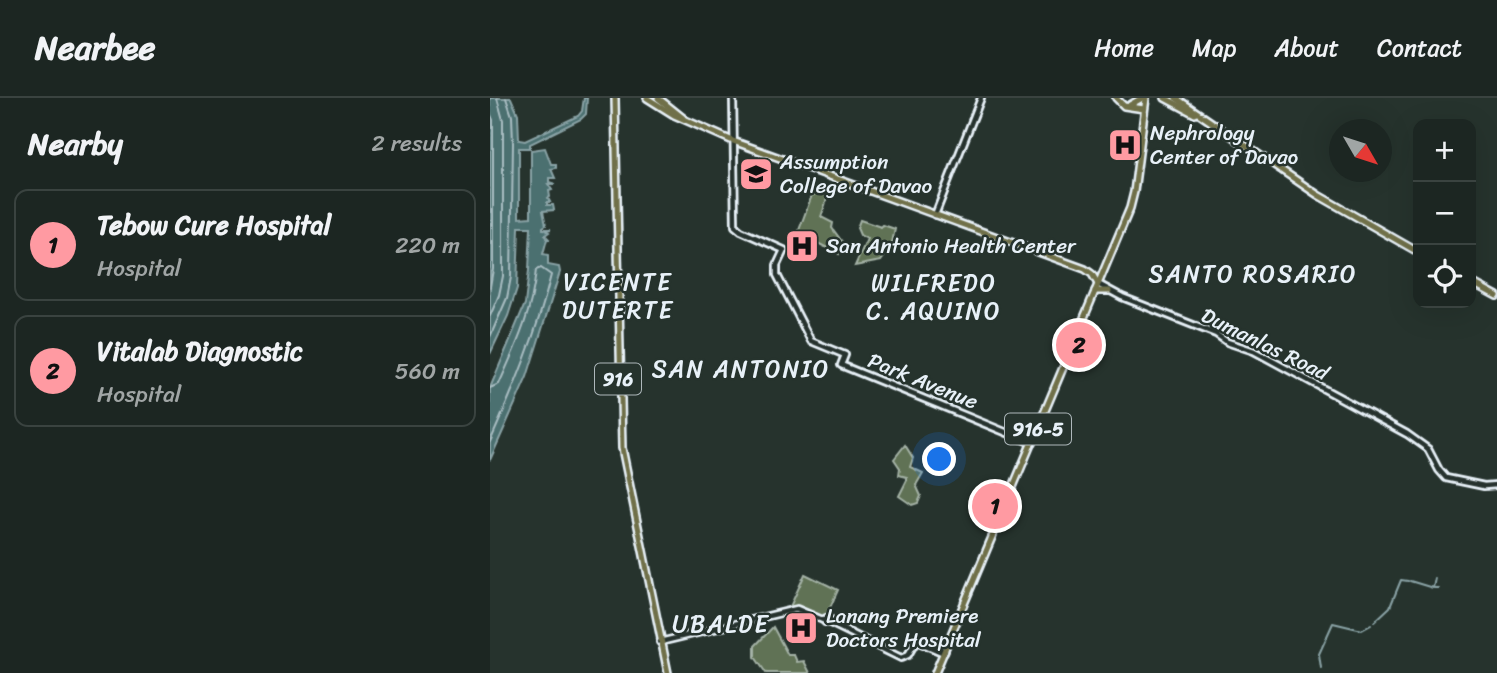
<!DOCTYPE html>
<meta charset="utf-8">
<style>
:root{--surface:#1c2622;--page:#29322f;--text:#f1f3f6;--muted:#a0a5a5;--line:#3a4340;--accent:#ff9aa2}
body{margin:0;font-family:Sriracha,sans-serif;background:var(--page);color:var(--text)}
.controls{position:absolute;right:21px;top:21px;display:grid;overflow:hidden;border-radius:14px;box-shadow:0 7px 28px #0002}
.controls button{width:63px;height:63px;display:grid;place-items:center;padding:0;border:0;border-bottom:2px solid var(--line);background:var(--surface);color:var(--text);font:35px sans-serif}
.compass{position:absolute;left:839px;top:21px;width:63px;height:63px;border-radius:50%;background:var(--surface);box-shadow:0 7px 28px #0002;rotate:129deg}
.you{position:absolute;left:450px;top:362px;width:24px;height:24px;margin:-18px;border:5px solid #fff;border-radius:50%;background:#1a73e8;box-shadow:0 0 0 10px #1a73e833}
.badge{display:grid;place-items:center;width:46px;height:46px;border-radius:50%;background:var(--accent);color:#111;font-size:23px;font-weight:700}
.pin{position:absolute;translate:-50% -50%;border:4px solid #fff;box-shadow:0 2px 7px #0006}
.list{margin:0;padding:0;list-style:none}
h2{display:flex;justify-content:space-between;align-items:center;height:91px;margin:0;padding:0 28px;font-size:30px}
h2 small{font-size:23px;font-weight:400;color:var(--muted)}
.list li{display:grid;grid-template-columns:46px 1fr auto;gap:21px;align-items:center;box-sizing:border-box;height:112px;margin:0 14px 14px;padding:0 14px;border:2px solid var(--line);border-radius:14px}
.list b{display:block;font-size:26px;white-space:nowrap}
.list p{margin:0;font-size:23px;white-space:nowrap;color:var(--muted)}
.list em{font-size:23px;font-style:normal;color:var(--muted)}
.icon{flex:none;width:38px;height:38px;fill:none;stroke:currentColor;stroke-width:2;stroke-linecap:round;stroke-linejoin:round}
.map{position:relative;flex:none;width:1007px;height:575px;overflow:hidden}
header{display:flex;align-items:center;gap:42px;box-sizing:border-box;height:98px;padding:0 35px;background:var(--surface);border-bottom:2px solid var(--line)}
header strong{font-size:33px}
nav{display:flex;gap:38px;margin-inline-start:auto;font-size:24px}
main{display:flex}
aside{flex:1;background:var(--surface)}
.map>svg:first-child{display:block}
.green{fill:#607254;stroke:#a4b2a6;stroke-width:2}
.water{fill:#4b6f70;stroke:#8aa3a6;stroke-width:2}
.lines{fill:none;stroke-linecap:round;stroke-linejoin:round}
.shore{stroke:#a9bdc2;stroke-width:2}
.stream{stroke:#8aa3a6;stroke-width:2}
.secondary-casing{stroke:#e8f1f8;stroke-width:10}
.primary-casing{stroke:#e8f1f8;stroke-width:10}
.secondary{stroke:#26332d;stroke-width:4.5}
.primary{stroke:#6f704a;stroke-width:5}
.labels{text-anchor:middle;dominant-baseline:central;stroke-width:5;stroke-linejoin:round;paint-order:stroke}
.shield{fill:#26332d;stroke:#aeb8bb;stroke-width:2}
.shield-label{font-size:19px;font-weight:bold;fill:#e8f1f8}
.poi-label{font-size:21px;fill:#e8f1f8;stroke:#26332d;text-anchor:start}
.street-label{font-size:21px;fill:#e8f1f8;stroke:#26332d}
.quarter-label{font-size:24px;letter-spacing:2px;fill:#e8f1f8;stroke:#26332d}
</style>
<header>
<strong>Nearbee</strong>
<nav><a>Home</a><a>Map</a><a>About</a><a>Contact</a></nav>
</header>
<main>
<aside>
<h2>Nearby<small>2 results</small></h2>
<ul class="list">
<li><span class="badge">1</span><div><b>Tebow Cure Hospital</b><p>Hospital</p></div><em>220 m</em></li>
<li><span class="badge">2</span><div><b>Vitalab Diagnostic</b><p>Hospital</p></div><em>560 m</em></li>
</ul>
</aside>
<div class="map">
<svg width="1007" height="575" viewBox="0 0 1007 575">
<rect width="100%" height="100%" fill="#26332d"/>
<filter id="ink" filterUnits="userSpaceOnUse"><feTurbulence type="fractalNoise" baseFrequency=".0143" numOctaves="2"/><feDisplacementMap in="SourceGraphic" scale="14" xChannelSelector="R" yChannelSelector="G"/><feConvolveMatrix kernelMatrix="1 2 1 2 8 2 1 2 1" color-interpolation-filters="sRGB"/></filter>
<g filter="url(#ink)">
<g class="green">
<path d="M326,92L338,98L331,119L343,125L342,130L353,145L349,156L308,135L322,97H324Z"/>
<path d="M370,122L391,129L393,127L405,131L401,149L391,163L365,168L377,141L370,137L367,130Z"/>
<path d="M415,347L423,360L420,369L433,375L426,387L431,398L428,405L422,407L409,398L417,382V379L409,377L410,370L404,361Z"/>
<path d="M315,476L348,492L337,516L333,519L311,509L299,511Z"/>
<path d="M283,529L298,557H304L307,564L314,563L320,575H276L265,559V548Z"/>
</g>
<path class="water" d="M0,0H21L28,16L29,42L35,43L88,18L92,13L94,0H97L96,16L91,21L40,46V50H29V120L41,119V52L55,50L61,66H66V70L61,71L65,80H59V84L65,86H58L62,92L59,93L60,99L58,100L60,104H57V107H63L64,112L53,113L56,127L53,129V131H61L56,132L59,134L55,137L59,141H57L53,156L58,157V167L69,169L70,174L37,279L0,362V290L35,206L39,172L41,129H29L27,190L18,218L0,256Z"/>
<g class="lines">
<g class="shore">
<path d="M0,15L3,22V171L0,189"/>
<path d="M0,218L9,197L13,178V22L7,0"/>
<path d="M0,239L17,200L21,179L23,45L22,18L16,0"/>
<path d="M0,290L9,286C26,248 42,215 46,172L51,170L61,177C47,235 24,290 0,344"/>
</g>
<g class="stream">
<path d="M920,483L943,490L945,480"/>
<path d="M944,490H948"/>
<path d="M884,524L900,509L911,482L918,483"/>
<path d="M831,570L829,556L843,525L872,532L881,527"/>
</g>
<g class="secondary-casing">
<g id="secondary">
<path d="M243,0L245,128L251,133L294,152L287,167V177L321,243L355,257L351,267L542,345"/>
<path d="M445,117L491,0"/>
<path d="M608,186L632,199L726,236L737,244L764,253L917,336L938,351L949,372L956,380L994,388L1007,387"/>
<path d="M340,525L335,524L336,520L340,521V525L411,560L418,557L426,543L454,555"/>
<path d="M170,544L307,511L335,523"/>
<path d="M439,545L455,553"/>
</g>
</g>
<g class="primary-casing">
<g id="primary">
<path d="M125,0L132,350L178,575"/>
<path d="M157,0L184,17L243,43L595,171L602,176L608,186"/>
<path d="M168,0L193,20"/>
<path d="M626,0L634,8L654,11"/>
<path d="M675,0L705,16"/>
<path d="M686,0L828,97L928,154"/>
<path d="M640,7L652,0"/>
<path d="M981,184L1007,198"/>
<path d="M605,193H619"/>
<path d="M445,575L640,110L644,94L656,0"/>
</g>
</g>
<use href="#secondary" class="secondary"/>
<use href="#primary" class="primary"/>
</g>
</g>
<defs>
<g id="hospital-square" transform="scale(1.75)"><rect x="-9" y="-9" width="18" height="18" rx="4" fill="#ff9aa2" stroke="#26332d"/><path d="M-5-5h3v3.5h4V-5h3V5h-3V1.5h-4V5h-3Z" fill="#111"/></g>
<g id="university-square" transform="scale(1.75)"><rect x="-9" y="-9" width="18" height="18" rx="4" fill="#ff9aa2" stroke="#26332d"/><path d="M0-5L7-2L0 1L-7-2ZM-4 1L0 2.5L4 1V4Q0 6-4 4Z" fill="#111"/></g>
</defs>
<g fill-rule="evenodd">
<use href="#hospital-square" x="635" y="47"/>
<use href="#university-square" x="266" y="76"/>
<use href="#hospital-square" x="312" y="148"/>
<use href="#hospital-square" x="311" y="530"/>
</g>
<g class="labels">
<g class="shield">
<rect x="105" y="265.5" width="46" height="31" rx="5"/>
<rect x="515" y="315.5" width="66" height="31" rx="5"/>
</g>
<g class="shield-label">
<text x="128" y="281">916</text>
<text x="548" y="331">916-5</text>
</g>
<g class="poi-label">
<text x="660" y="35">Nephrology<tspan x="660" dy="24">Center of Davao</tspan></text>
<text x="290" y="64">Assumption<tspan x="290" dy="24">College of Davao</tspan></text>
<text x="336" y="148">San Antonio Health Center</text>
<text x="336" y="518">Lanang Premiere<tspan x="336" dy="24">Doctors Hospital</tspan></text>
</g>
<g class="street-label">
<text transform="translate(775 246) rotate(26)">Dumanlas Road</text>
<text transform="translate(433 283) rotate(22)">Park Avenue</text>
</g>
<g class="quarter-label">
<text x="763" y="176">SANTO ROSARIO</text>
<text x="128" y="184">VICENTE<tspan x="128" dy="28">DUTERTE</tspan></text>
<text x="444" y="185">WILFREDO<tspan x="444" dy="28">C. AQUINO</tspan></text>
<text x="251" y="271">SAN ANTONIO</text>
<text x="231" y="526">UBALDE</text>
</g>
</g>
</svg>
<div class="controls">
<button>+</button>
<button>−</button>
<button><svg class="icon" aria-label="locate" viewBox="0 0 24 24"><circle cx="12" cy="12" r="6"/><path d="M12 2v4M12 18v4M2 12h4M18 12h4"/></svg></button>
</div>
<svg class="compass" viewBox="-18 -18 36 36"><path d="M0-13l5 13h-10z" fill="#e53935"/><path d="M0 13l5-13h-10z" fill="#a0a5a5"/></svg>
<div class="you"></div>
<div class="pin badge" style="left:505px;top:408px">1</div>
<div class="pin badge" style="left:589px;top:247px">2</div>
</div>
</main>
